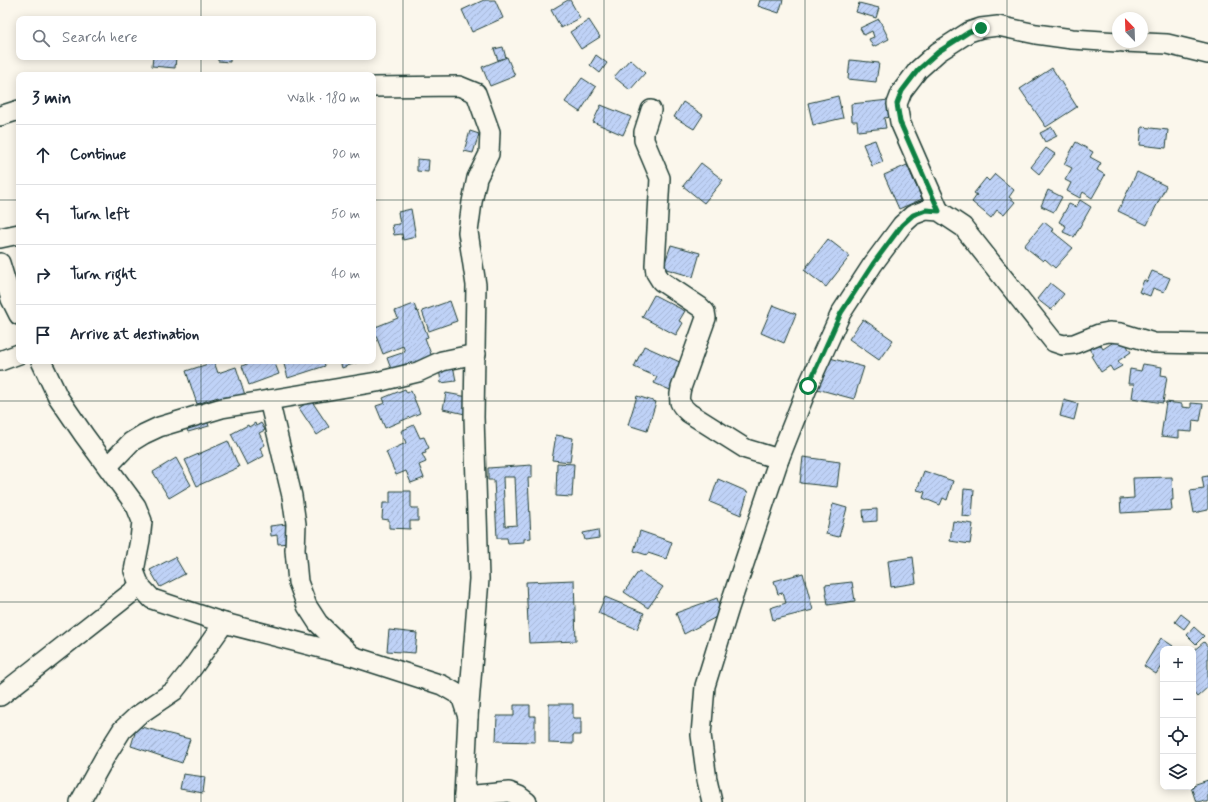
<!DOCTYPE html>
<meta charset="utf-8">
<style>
:root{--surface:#fff;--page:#f6f6f7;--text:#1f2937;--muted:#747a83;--line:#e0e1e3}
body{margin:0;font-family:Mynerve,sans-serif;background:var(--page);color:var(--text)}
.controls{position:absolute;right:12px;bottom:12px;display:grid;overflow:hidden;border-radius:8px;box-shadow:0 2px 10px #0003}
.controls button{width:36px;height:36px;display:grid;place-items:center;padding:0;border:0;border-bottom:1px solid var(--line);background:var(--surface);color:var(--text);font:20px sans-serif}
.compass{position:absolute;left:1112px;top:12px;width:36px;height:36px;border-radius:50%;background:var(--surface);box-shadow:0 2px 10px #0003;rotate:337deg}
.stop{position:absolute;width:12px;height:12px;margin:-9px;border:3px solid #0b8043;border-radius:50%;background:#fff}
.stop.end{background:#0b8043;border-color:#fff;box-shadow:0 1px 4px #0008}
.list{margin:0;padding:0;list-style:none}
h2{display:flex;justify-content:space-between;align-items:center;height:52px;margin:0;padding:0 16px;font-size:17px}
h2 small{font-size:13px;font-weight:400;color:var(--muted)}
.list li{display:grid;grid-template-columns:26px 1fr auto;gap:12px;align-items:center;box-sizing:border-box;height:60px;padding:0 16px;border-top:1px solid var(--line)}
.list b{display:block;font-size:15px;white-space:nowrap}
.list em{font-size:13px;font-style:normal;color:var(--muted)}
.icon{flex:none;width:22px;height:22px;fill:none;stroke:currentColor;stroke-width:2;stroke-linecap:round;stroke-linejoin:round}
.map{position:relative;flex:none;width:1208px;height:802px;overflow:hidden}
.search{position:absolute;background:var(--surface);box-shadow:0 2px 10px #0003;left:16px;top:16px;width:360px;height:44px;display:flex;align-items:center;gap:10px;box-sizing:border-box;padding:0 14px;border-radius:8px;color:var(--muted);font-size:15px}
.panel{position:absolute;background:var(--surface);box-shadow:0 2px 10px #0003;left:16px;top:72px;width:360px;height:292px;border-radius:8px}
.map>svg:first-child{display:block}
.building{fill:url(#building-hatch);stroke:#1f3d34;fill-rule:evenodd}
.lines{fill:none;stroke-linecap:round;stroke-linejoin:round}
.minor-casing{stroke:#1f3d34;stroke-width:22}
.minor{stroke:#fbf7ec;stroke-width:19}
.route{stroke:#0b8043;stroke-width:5}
.grid{fill:none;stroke:#1f3d34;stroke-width:1;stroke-opacity:0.55}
</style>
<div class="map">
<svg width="1208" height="802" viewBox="0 0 1208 802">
<defs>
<pattern id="building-hatch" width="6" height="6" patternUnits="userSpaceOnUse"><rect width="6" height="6" fill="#bfd2f7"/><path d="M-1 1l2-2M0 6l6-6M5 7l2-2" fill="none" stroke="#a4b5d4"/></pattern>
</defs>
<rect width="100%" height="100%" fill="#fbf7ec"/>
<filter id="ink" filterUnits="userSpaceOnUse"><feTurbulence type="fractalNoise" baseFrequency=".025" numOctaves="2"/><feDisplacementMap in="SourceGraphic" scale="8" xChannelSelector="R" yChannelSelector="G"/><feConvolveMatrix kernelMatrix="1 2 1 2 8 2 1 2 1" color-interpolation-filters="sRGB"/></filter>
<g filter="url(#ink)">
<g class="building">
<path d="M484,0H495L503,18L472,32L462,10Z"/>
<path d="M568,0H570L580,18L561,28L551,10Z"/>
<path d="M760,0H783L779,13L758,6Z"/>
<path d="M859,3L879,8L876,18L856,12Z"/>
<path d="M879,19L889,39L873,47L869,39L874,37L872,31L864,35L860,28Z"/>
<path d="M589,20L600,37L581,49L570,32Z"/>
<path d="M503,47L506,58L498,60L494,49Z"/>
<path d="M596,55L607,63L600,73L590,65Z"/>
<path d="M153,57H176L175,68L152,66Z"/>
<path d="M218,57H230V62L218,61Z"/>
<path d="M507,57L515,76L490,86L482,67Z"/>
<path d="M630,59L645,73L630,90L614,77Z"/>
<path d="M850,60L879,63L876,82L848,79Z"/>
<path d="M1052,68L1077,107L1046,127L1020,89Z"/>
<path d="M582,78L596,87L580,112L565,102Z"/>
<path d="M838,96L843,118L813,125L808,103Z"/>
<path d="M889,100L891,117L884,118L886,128L858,131L857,121H852L851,104Z"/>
<path d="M683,102L703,115L694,129L674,117Z"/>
<path d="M601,105L631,117L623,135L593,122Z"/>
<path d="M1052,127L1057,136L1045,142L1040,133Z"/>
<path d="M1142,127L1168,130L1166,148L1140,145Z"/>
<path d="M470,131L479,134L473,153L464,151Z"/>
<path d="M875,140L883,162L872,166L863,144Z"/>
<path d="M1076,142L1093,152L1090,157L1101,163L1097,170L1105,175L1092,198L1083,192L1080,198L1067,191L1071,183L1065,180L1072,168L1064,164Z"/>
<path d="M1046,148L1055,154L1039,174L1031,167Z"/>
<path d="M417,159L429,160L428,172L417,171Z"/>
<path d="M701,163L723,180L704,203L683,186Z"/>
<path d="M907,165L922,199L899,209L884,175Z"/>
<path d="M1137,172L1166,186L1147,225L1118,211Z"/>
<path d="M995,174L1014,190L1009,197L1015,202L1004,215L997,210L991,218L972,202L977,195L974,193L986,178L989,181Z"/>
<path d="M1048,190L1062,197L1054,212L1041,206Z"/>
<path d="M1080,200L1091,207L1074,237L1063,232L1066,226L1059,222L1069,204L1076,207Z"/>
<path d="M411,209L416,237L403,240L402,234L394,235L392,225L400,224L398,212Z"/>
<path d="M1044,222L1054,230L1052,231L1073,248L1055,268L1045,259L1043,261L1024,246Z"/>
<path d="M828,239L850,256L826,287L804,270Z"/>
<path d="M671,245L700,253L693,277L663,268Z"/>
<path d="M1152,271L1170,278L1164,292L1153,288L1150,296L1139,292L1144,280L1147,282Z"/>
<path d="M1050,283L1064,294L1051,310L1037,299Z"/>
<path d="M654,295L685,311L679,321L683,323L676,335L642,317Z"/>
<path d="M450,301L457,321L429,331L422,311Z"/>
<path d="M414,304L417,312L418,311L428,337L425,338L432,357L410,365L409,363L391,369L387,358L405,352L403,346L383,354L373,328L398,318L395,311Z"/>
<path d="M773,305L796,314L784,343L761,333Z"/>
<path d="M863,319L893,340L879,360L849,339Z"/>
<path d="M1121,337L1131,352L1118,361L1122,366L1113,371L1110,366L1101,372L1091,356L1093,355L1088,347L1098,341L1103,349Z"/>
<path d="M644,346L682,363L670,390L654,383L657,377L634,367Z"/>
<path d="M826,357L864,367L854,399L817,389Z"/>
<path d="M254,361H274L279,374L249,385L242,366Z"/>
<path d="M283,361H324L325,366L288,378Z"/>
<path d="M340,361H361L342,368Z"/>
<path d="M214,362L218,373L236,367L245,395L220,403L218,397L197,404L186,371Z"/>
<path d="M1143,364L1162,367L1161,375L1167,376L1163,403L1132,398L1134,384H1128L1130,369L1141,371Z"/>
<path d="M453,365L456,381L441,383L439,368Z"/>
<path d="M405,389L407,393L411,391L420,413L385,428L376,406L385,403L383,398Z"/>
<path d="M446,393L468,397L465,414L443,409Z"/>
<path d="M637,396L656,402L647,431L628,425Z"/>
<path d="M311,400L329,427L317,435L299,408Z"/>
<path d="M1064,400L1078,404L1074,420L1060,416Z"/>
<path d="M1166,402L1182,404V407L1191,408V403L1203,404L1200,421L1193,420L1192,432L1179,431V438L1161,436Z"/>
<path d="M206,418L209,426L188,432L185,425Z"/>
<path d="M255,423L256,426L261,423L265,430L259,433L265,445L260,448L264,456L247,465L231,434L248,425L249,427Z"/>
<path d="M414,425L420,438L424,437L429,448L425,450L426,453L422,454L426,462L419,465L424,478L411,483L406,471L396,475L386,452L406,443L401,431Z"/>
<path d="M556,435L573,438L570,462L552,460Z"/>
<path d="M228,441L239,467L197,486L185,460Z"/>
<path d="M803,457L840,462L837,487L800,483Z"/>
<path d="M176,458L191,485L169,498L153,472Z"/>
<path d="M557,463L574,464L572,497L556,496Z"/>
<path d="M532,465V478H528L531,538L524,539V542L508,543L507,538H497L494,480H488V468ZM503,477H515L517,525L505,526Z"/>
<path d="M924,471L953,481L947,500L943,498L940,505L923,498L925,492L917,490Z"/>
<path d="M1208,476V510L1194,513L1190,491L1204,489L1202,477Z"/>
<path d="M1172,477L1173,500H1171L1172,510L1121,513L1120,499L1134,498L1133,478Z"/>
<path d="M718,479L748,492L741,515L710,502Z"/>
<path d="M964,489L974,490L972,517L962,516Z"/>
<path d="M390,491H411V508H418V521H410V529L389,528V520L382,519L383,503H390Z"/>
<path d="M833,504L847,508L839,537L826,534Z"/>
<path d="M877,509V521L864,522L863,510Z"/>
<path d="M953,521L973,524L970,544L950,541Z"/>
<path d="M287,524L289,543L278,544L277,535L271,536L270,526Z"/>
<path d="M598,530L599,538L585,540L583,533Z"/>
<path d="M640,531L672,542L666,559L648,553L647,555L634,551Z"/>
<path d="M175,557L185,574L160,587L150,570Z"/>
<path d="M913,557L916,583L891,587L888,561Z"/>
<path d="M639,571L663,587L648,608L624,592Z"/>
<path d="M803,573L813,610L773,620L770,608L786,603L783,593L778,594L774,581Z"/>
<path d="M574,580L576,641L529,643L526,582Z"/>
<path d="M852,582L855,601L828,605L825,585Z"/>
<path d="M605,597L644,613L637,629L598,613Z"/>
<path d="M717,598L722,614L684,634L676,613Z"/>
<path d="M1181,614L1190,621L1184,629L1175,622Z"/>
<path d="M1194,627L1204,636L1196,644L1187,635Z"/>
<path d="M389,630L417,633L415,653L387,651Z"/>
<path d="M1161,638L1173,646L1171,649H1163V663L1156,674L1144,666Z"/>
<path d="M1204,642L1208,647V687L1197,697L1193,692V651Z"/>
<path d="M549,704H573V718H581V735H573V744L549,743Z"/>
<path d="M514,705H530V716H535V742L496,741L497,716H514Z"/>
<path d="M137,726L190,739L182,763L131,746Z"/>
<path d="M183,774L205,777L203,793L180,789Z"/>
<path d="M1208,780V802H1203L1202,801L1196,802L1191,787H1193V785Z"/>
</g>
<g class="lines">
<g class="minor-casing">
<g id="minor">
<path d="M1124,42L1167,44L1208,54"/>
<path d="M373,87L459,86L476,93L490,132L489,154L477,178L472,202L468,232L476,285L474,417L479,579L468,717"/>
<path d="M651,110L644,132V140L660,178L655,265L656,273L661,281L700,307L705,312L706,318L681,388C678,402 679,404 689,413L746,449L779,459"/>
<path d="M0,116L19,110"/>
<path d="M939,211L900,122L897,104L902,91L918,70L938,52L969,32L981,28L998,26L1036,34L1072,39L1118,42"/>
<path d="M0,238L19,234"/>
<path d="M0,263L11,299L19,315"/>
<path d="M0,361L19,354"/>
<path d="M41,361L58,397L84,435L136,506L142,521L140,540L134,571L140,586L152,599L224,623L352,656L442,685L461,696L468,717L464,796V802"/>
<path d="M269,400L292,496L296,524L295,550L298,582L307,606L318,623L351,655"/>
<path d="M108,466L131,442L144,434L159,427L222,408L377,382L418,372L442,361L476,354"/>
<path d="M0,696L140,586"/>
<path d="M464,796L509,792L519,796L527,802"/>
<path d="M80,802L105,757L122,730L137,716L174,691L193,667L224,623"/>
<path d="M712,802L707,780L701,735L705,686L729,608L779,459L808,386L841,313L873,264L902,225L913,215L926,210L939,211L963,227L1054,342L1063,345L1074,344L1099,334L1109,332L1121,333L1154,343L1208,344"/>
</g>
</g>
<use href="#minor" class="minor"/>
</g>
</g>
<g class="lines" filter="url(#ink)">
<path class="route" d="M808,386L841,313L873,264L902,225L913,215L926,210L939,211L900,122L897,104L902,91L918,70L938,52L969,32L981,28"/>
</g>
<path class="grid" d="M201,0V19M403,0V802M604,0V802M805,0V802M1007,0V802M201,57V75M0,200H19M373,200H1208M201,361V802M0,401H1208M0,602H1208"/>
</svg>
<div class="controls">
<button>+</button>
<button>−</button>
<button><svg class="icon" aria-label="locate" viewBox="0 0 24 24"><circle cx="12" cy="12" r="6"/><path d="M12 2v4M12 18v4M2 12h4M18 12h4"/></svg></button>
<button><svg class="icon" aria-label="layers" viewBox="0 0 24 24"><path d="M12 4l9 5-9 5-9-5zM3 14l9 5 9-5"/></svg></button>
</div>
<svg class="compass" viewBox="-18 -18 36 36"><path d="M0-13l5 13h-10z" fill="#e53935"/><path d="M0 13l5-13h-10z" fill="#747a83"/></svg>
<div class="stop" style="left:808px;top:386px"></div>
<div class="stop end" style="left:981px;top:28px"></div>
<div class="search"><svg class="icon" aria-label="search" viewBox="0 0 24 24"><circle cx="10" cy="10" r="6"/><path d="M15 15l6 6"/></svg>Search here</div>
<section class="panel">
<h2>3 min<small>Walk · 180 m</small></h2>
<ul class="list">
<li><svg class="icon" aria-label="ahead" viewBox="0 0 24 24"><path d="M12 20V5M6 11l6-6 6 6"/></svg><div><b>Continue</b></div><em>90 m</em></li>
<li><svg class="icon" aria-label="left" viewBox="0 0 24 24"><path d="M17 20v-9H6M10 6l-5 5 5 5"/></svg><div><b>Turn left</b></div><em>50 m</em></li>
<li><svg class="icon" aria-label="right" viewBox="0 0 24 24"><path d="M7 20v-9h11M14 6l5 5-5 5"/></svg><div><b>Turn right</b></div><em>40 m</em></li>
<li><svg class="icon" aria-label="arrive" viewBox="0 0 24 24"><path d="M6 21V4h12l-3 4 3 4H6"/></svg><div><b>Arrive at destination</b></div></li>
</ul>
</section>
</div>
